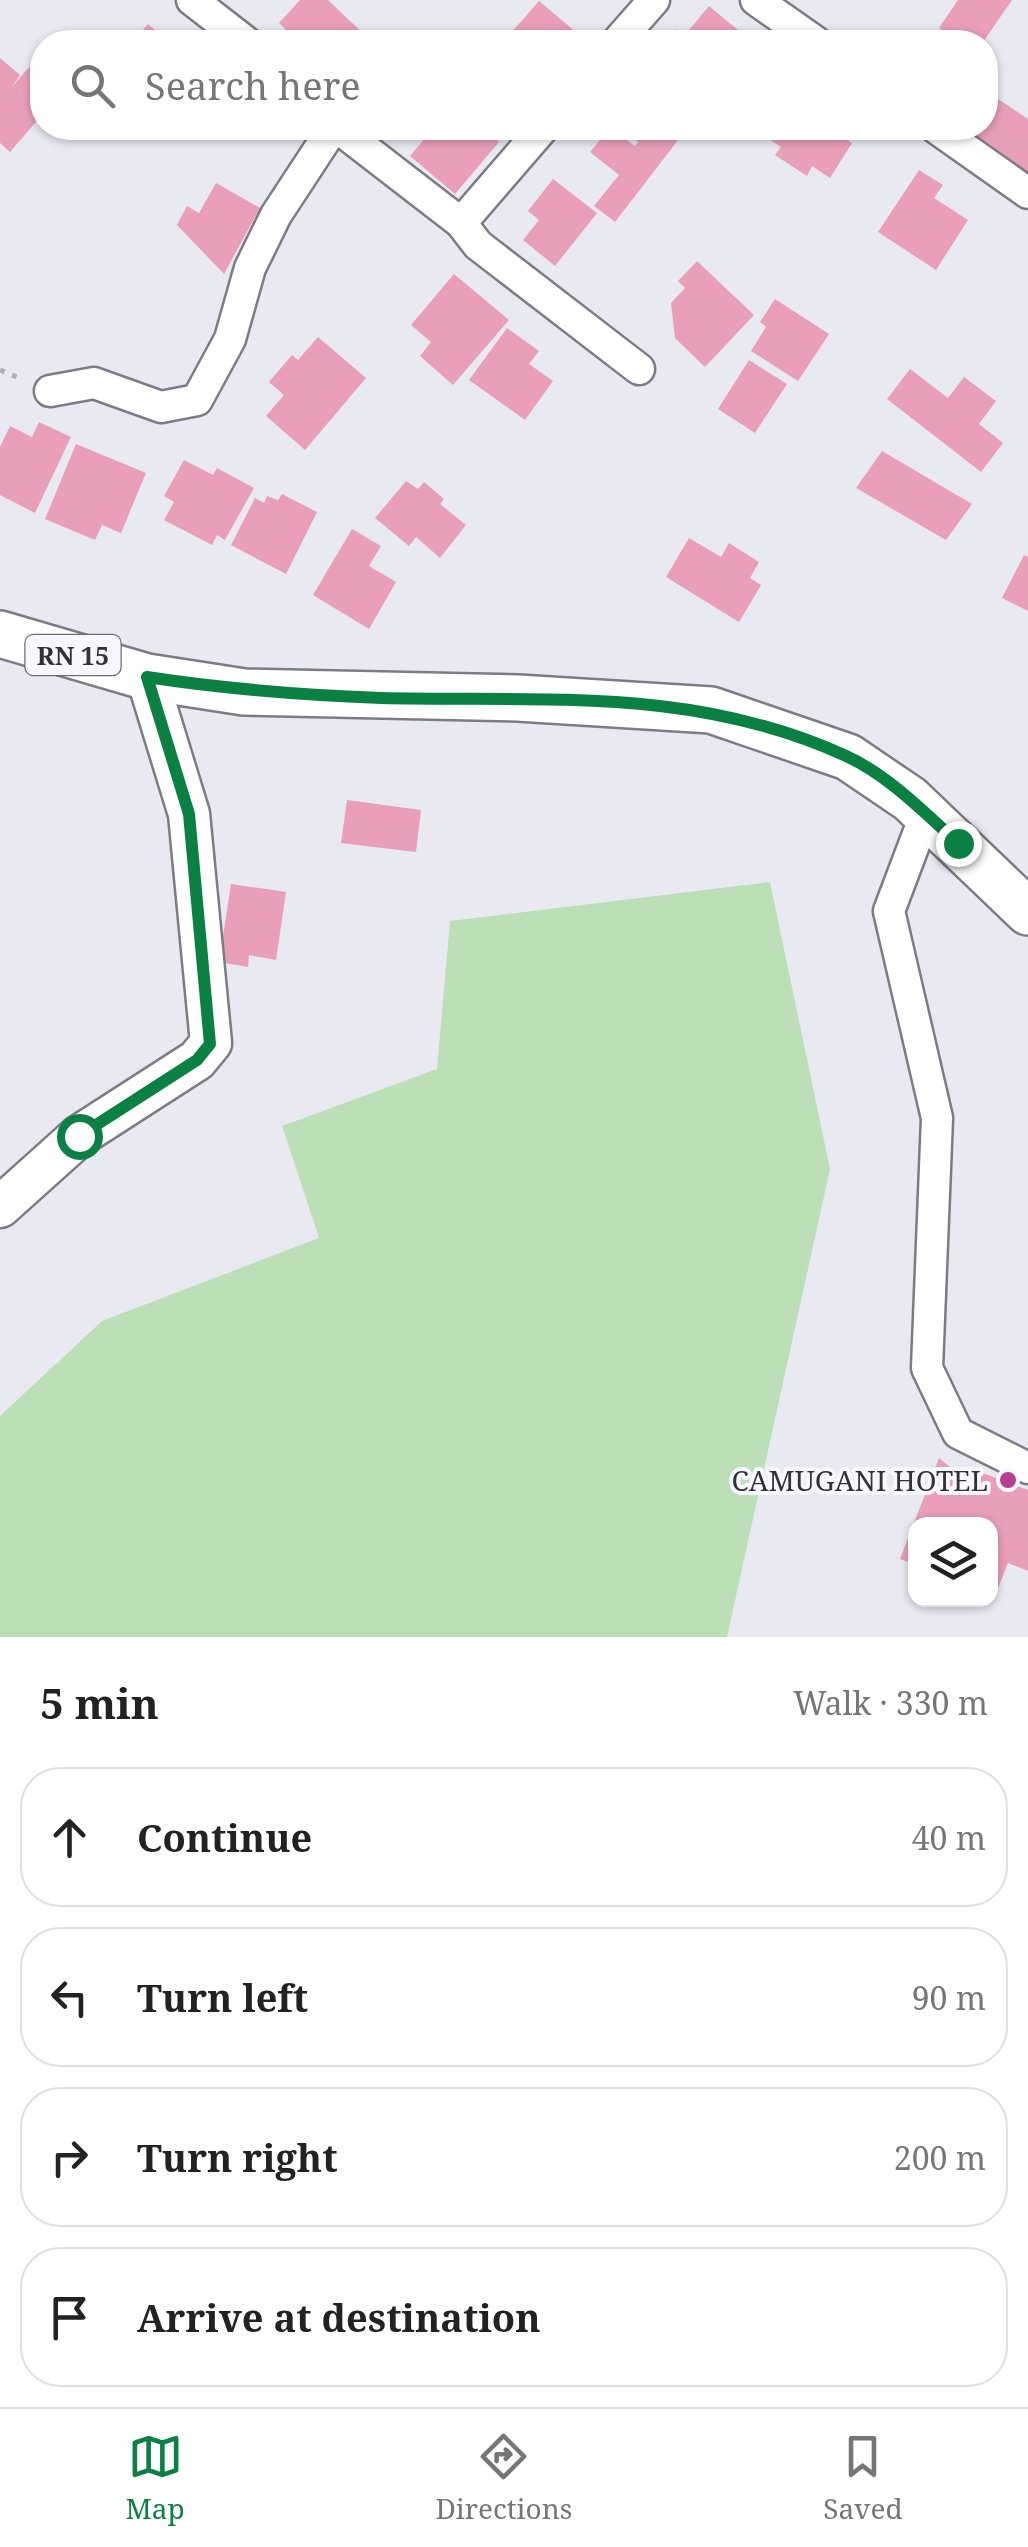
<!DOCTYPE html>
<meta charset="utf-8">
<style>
:root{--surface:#fff;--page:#f6f6f6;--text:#222;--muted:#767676;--line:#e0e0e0;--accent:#0b8043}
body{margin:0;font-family:"Noto Serif",serif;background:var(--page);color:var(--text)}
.controls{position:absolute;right:30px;bottom:30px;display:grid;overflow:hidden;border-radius:20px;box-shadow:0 2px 8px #0004}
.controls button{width:90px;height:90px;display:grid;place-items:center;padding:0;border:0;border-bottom:2px solid var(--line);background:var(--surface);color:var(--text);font:50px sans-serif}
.stop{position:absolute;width:30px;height:30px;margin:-22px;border:8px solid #0b8043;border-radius:50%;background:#fff}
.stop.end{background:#0b8043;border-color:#fff;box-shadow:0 2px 10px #0008}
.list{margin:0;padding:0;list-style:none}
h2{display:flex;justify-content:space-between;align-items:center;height:130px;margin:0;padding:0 40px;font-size:42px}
h2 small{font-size:32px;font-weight:400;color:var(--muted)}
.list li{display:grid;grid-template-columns:65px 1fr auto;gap:30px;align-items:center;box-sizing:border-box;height:140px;margin:0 20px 20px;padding:0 20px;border:2px solid var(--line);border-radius:40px}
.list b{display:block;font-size:38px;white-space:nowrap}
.list em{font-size:32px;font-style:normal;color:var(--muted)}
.icon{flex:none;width:55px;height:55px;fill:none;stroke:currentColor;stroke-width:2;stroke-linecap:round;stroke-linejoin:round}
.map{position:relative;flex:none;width:1028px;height:1637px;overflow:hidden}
.search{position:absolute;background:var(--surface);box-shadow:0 2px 8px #0004;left:30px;right:30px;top:30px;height:110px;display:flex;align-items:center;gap:25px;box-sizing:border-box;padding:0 35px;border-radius:40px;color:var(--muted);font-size:38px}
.sheet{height:770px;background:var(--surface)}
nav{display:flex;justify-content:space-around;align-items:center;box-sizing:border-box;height:140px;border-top:2px solid var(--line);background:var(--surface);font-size:28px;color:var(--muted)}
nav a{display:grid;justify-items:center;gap:5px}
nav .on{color:var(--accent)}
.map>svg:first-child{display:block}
.green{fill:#bddfb7}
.building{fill:#e99fba}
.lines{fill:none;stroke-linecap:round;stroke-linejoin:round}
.street-casing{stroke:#7c7c84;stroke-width:35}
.secondary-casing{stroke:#7c7c84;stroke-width:45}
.primary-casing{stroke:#7c7c84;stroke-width:50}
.path{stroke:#afafb6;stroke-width:5;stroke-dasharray:5 8;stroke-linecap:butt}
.street{stroke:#fff;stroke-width:30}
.secondary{stroke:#fff;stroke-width:40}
.primary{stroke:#fff;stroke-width:45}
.route{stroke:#0b8043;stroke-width:12}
.poi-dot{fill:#b63d90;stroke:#f7f7fe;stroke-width:4}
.labels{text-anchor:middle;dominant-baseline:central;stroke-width:8;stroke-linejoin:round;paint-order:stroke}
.shield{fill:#f7f7fe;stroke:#6d6d71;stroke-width:2.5}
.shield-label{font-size:25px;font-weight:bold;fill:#323235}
.poi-label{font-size:28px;fill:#323235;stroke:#f7f7fe;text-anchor:end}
</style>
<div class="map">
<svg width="1028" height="1637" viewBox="0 0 1028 1637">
<rect width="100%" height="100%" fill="#e9e9f2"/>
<path class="green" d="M770,882L830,1169L727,1637H0V1416L102,1321L319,1238L282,1126L437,1069L450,921Z"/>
<g class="building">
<path d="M300,0H328L369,39L366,42H299L279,23Z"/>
<path d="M958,0H1012L983,42H960L939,28Z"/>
<path d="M539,1L582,37L579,42H503Z"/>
<path d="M709,6L738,30L727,42H666L676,29L684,36Z"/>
<path d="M148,24L170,42H133Z"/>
<path d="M0,58L20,75L11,88L31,65L42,76L36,93L42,99V115L10,152L0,143Z"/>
<path d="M986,91L1028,119V173L958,128H986Z"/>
<path d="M423,128H483L499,142L455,194L410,156L427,136Z"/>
<path d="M610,128L635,146L638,142L620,128H673L682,135L615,222L594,206L619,175L590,152Z"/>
<path d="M777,128H843L839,134L852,143L830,178L812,166L807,176L775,155L781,147L769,139Z"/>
<path d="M919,170L943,185L934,198L968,220L936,270L878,232Z"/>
<path d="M553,179L597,213L555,266L523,240L539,220L528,211Z"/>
<path d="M216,183L260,208L224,274L177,225L187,206L199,213Z"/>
<path d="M697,261L754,315L705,367L675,338L671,303L685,288L678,281Z"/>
<path d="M454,274L509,320L453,385L420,356L431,342L411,325Z"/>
<path d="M775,299L829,334L798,381L751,351L766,327L760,322Z"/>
<path d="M507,328L539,351L529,364L553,381L525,420L469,380Z"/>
<path d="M318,337L366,378L305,450L266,416L284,395L269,382L292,355L298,360Z"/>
<path d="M749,360L787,384L755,433L718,409Z"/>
<path d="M910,369L948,398L964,377L996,401L979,424L1003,443L981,472L887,399Z"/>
<path d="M39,422L71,437L35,513L0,495V447L10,426L32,437Z"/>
<path d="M76,444L146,473L121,533L102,525L95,540L45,519Z"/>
<path d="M882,451L972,504L946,540L856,488Z"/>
<path d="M184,460L213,475L217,468L254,488L225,540L217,535L212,545L164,520L174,502L164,496Z"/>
<path d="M406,481L418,489L424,482L444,499L440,504L466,525L440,558L416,537L409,546L375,518Z"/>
<path d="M282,494L317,512L286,574L231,545L255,498L264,503L267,496L278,500Z"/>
<path d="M352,529L381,546L369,566L396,582L369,629L313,595Z"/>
<path d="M689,538L721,557L729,543L759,562L750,578L761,585L739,622L666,577Z"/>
<path d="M1024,555L1028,557V611L1002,598Z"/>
<path d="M347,800L421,810L416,852L341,843Z"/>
<path d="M231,884L286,892L276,960L249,955L248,967L219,962Z"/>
<path d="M939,1458L958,1473L956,1487L976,1489L983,1473L1028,1490V1571L1008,1563L995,1596L990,1594V1524H916V1565L900,1559Z"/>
</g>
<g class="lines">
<g class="street-casing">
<g id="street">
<path d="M192,0L246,42"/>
<path d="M756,0L816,42"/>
<path d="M617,42L654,0"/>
<path d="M338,128L461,223L478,245L639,369"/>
<path d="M936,128L1028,193"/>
<path d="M461,223L543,128"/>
<path d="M50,391L94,383L161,407L197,400L230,339L250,268L276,215L333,128"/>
<path d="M926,813L889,911L937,1118L927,1368L958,1433L1028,1468"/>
</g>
</g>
<g class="secondary-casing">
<path id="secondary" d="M0,1207L79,1136L197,1060L211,1043L189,814L147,677"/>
</g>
<g class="primary-casing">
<path id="primary" d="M0,634L147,677L244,692L518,698L711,710L848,757L910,799L1028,912"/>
</g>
<path class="path" d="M0,370L24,380"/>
<use href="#street" class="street"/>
<use href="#secondary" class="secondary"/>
<use href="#primary" class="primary"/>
</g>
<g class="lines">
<path class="route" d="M79,1136L197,1060L210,1044L189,814L147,677C225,689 302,695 381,698C544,702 691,686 844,755C887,774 924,812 958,843"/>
</g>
<circle class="poi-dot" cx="1008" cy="1480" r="10"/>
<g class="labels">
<rect class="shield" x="25.5" y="635" width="95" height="40" rx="8"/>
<g class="shield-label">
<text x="73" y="655">RN 15</text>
</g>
<g class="poi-label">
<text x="988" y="1480">CAMUGANI HOTEL</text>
</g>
</g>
</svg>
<div class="controls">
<button><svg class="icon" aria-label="layers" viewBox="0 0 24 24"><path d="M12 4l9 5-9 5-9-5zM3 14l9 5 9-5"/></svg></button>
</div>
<div class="stop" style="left:79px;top:1136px"></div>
<div class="stop end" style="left:958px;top:843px"></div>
<div class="search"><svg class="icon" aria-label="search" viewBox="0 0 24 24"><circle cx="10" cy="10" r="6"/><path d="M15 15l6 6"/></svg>Search here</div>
</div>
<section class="sheet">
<h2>5 min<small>Walk · 330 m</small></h2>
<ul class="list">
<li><svg class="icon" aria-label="ahead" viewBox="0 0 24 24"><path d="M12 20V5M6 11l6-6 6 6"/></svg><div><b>Continue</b></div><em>40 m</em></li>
<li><svg class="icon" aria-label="left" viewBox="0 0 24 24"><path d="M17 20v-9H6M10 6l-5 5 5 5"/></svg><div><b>Turn left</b></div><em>90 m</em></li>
<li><svg class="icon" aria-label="right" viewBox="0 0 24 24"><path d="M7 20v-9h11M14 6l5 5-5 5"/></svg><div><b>Turn right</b></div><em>200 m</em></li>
<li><svg class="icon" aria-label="arrive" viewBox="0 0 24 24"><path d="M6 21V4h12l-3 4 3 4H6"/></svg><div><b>Arrive at destination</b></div></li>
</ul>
</section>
<nav>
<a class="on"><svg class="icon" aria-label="map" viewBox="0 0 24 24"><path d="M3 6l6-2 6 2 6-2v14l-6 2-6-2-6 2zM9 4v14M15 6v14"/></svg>Map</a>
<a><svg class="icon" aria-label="directions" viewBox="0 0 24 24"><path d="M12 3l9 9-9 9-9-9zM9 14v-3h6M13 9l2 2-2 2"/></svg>Directions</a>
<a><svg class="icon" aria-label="saved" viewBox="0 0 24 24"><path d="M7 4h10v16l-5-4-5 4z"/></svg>Saved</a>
</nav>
